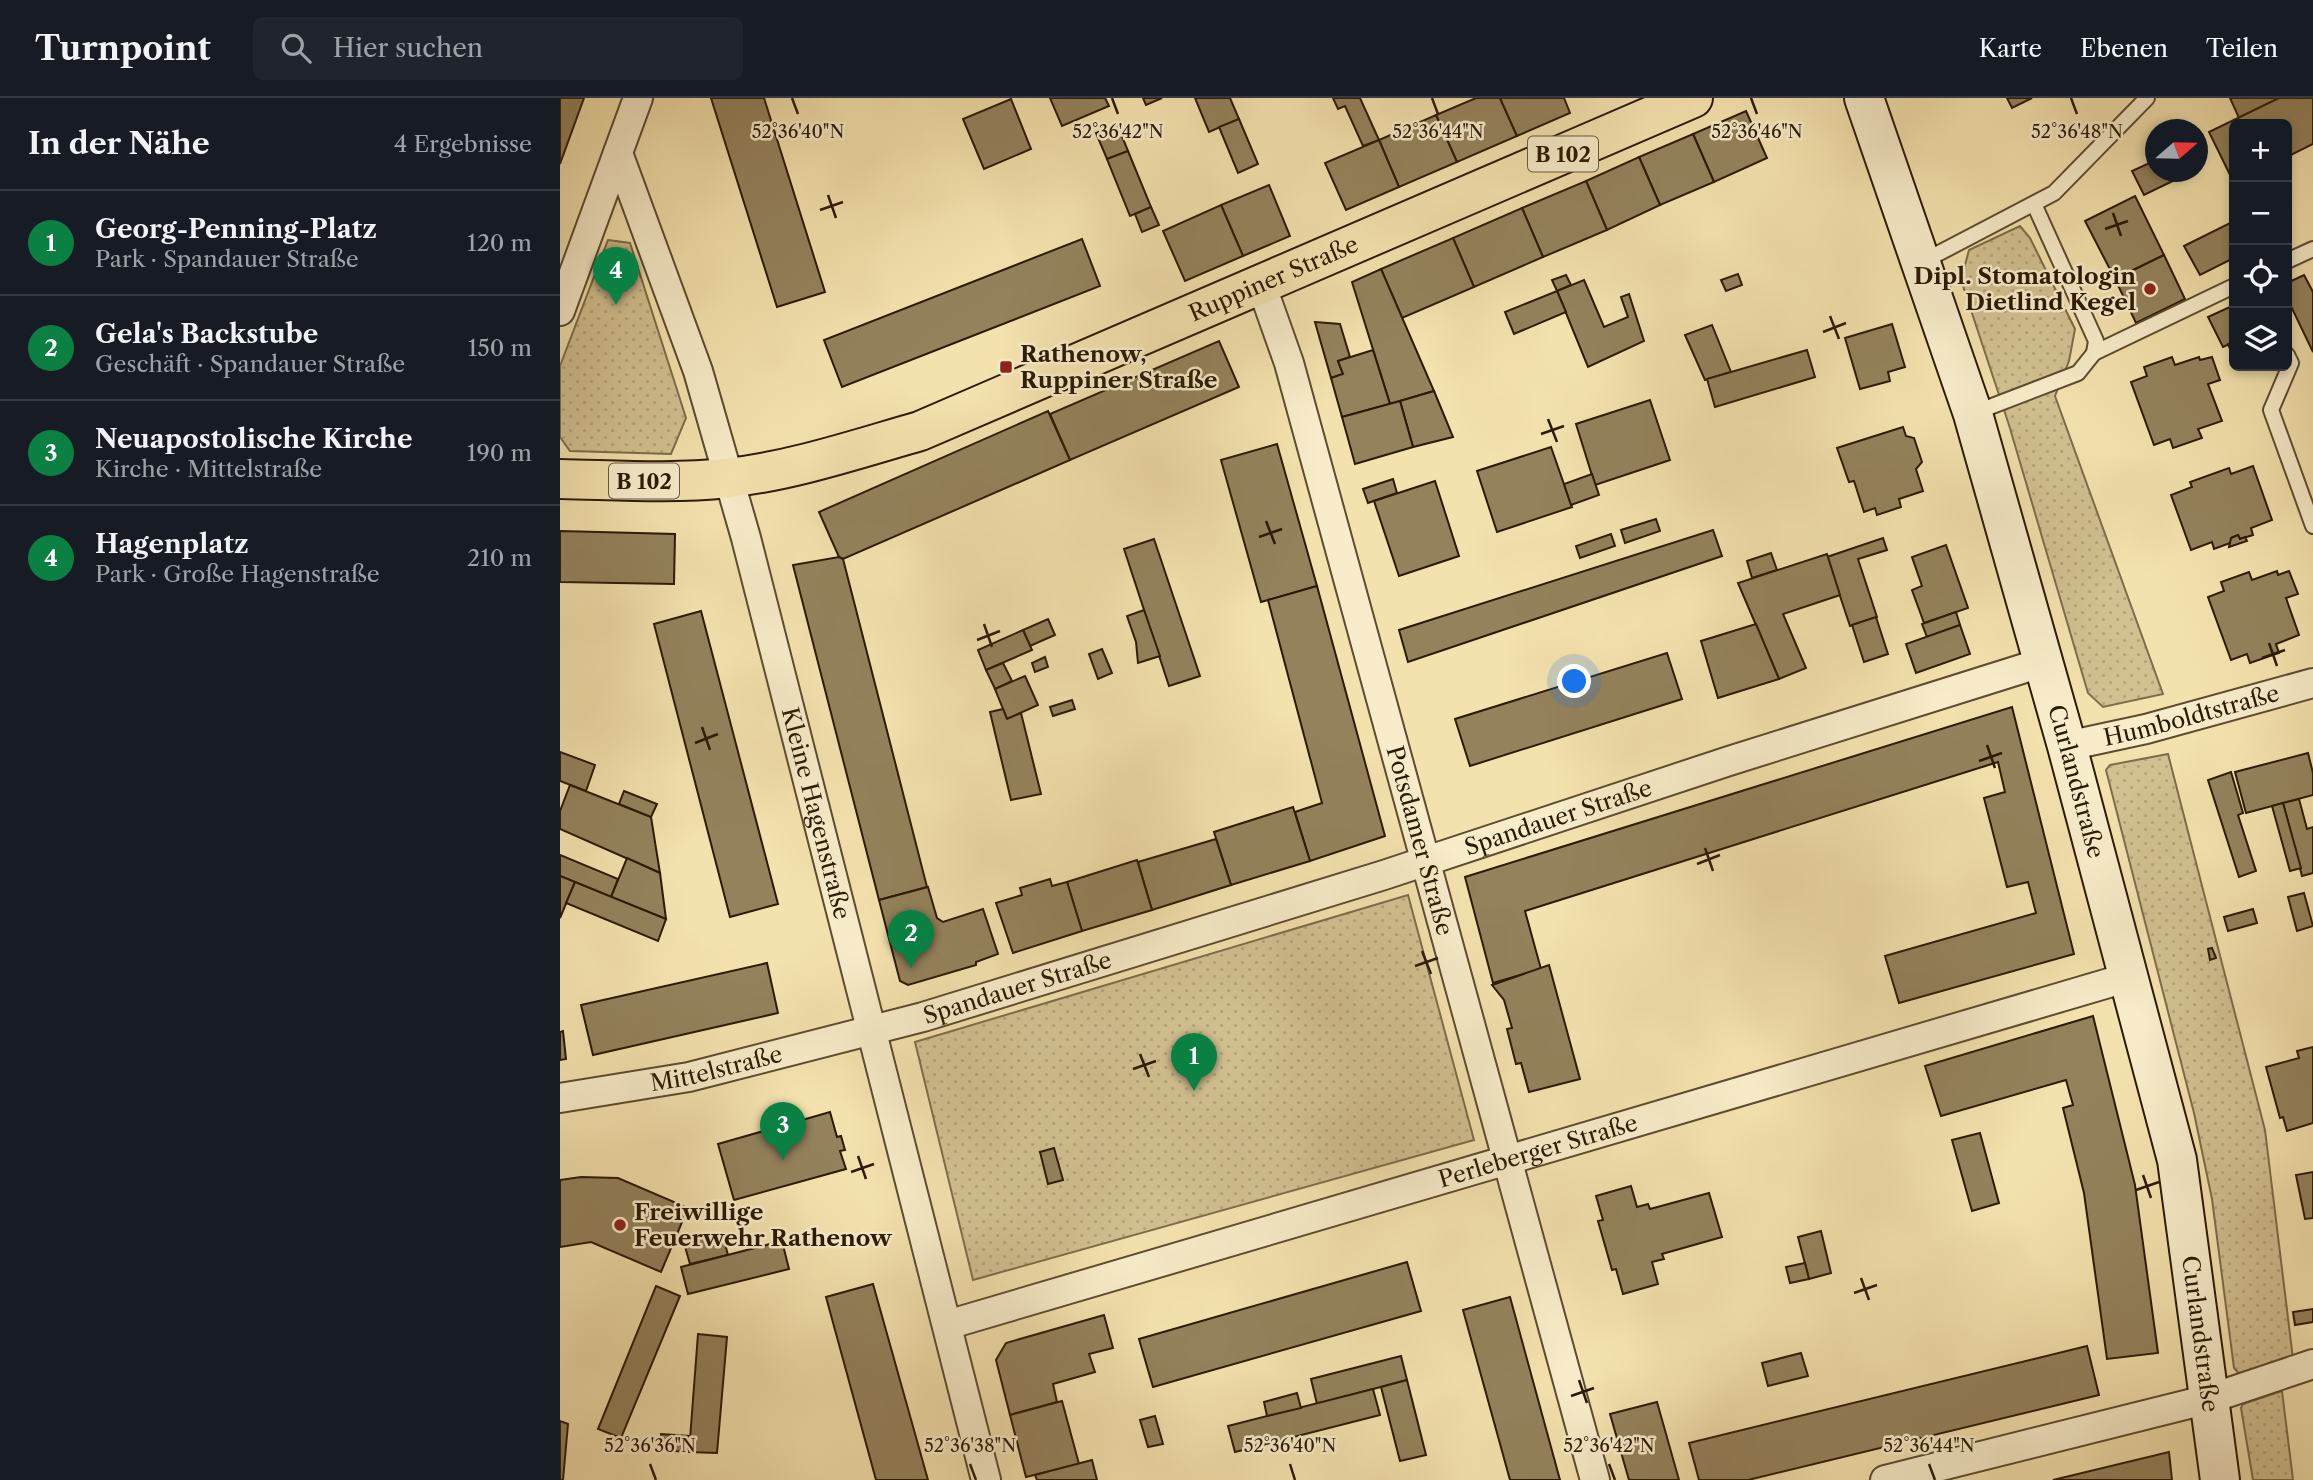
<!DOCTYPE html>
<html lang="de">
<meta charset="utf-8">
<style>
:root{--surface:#171b24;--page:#20242c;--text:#f1f3f6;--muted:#9ea1a6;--line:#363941;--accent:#0b8043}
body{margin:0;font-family:"Libre Caslon Text",serif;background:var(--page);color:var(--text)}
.controls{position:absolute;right:21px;top:21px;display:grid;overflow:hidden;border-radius:10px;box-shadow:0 4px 10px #0003}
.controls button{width:63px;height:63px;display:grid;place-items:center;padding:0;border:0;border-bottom:2px solid var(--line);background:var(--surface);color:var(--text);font:35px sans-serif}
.compass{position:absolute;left:1585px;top:21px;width:63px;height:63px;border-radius:50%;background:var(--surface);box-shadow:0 4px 10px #0003;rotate:70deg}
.you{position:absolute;left:1015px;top:584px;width:24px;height:24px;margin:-18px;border:5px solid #fff;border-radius:50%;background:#1a73e8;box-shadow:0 0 0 10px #1a73e833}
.badge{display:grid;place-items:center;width:46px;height:46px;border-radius:50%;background:var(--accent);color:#fff;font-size:23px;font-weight:700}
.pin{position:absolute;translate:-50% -58px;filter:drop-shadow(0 2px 4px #0008)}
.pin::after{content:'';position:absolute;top:37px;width:24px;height:21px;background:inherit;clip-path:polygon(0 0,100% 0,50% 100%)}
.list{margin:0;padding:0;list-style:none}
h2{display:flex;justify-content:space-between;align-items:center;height:91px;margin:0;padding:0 28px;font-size:30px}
h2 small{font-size:23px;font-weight:400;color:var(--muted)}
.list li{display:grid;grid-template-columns:46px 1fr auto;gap:21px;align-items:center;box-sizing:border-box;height:105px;padding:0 28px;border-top:2px solid var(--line)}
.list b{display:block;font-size:26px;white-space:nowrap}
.list p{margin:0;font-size:23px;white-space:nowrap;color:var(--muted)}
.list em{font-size:23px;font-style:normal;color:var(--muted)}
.icon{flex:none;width:38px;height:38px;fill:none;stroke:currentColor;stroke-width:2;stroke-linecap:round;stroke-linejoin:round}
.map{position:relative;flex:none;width:1753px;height:1382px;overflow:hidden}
header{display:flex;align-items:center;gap:42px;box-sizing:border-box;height:98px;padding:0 35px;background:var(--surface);border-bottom:2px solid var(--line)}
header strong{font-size:33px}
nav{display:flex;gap:38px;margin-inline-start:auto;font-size:24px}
.search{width:490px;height:63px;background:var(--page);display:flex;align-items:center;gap:18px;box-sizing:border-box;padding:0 24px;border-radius:10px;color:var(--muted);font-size:26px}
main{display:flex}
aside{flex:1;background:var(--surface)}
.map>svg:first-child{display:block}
.green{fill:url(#green-dots);stroke:#7e6d4a;stroke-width:2}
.building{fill:#94825c;stroke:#2b1a03;stroke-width:2}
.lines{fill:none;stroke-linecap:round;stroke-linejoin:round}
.lane-casing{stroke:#5d4c2e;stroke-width:18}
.street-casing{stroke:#5d4c2e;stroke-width:32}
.secondary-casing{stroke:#2b1a03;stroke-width:42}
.primary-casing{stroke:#2b1a03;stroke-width:42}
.lane{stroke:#f8ecca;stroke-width:14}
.street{stroke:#f8ecca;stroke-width:28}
.secondary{stroke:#f8ecca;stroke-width:38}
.primary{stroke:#f4e2ae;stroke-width:38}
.ticks{fill:none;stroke:#2b1a03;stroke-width:2.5}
.poi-dot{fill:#8f2418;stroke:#f8ecca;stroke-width:2.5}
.labels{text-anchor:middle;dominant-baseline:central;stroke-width:5;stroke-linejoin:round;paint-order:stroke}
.shield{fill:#f8ecca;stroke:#68593f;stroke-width:2}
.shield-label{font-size:21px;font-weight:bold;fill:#2b1a03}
.poi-label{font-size:23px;font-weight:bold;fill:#2b1a03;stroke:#f8ecca;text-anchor:start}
.street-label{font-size:23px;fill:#2b1a03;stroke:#f8ecca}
.ticks-label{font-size:18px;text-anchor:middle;fill:#2b1a03;stroke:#f8ecca;stroke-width:5;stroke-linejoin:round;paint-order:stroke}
</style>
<header>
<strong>Turnpoint</strong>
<div class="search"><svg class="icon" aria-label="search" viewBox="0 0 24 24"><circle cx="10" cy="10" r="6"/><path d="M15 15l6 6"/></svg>Hier suchen</div>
<nav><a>Karte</a><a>Ebenen</a><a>Teilen</a></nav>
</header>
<main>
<aside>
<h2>In der Nähe<small>4 Ergebnisse</small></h2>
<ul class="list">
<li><span class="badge">1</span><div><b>Georg-Penning-Platz</b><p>Park · Spandauer Straße</p></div><em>120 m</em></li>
<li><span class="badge">2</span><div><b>Gela's Backstube</b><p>Geschäft · Spandauer Straße</p></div><em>150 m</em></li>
<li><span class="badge">3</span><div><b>Neuapostolische Kirche</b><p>Kirche · Mittelstraße</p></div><em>190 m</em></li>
<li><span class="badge">4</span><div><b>Hagenplatz</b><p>Park · Große Hagenstraße</p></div><em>210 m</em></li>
</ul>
</aside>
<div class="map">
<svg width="1753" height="1382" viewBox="0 0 1753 1382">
<defs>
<pattern id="green-dots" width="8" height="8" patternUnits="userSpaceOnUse" patternTransform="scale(1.75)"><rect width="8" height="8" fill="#d2c091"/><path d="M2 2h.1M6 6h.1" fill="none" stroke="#b4a47b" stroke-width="1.8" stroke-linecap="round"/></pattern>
</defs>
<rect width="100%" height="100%" fill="#f4e2ae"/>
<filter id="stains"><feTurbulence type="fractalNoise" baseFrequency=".00286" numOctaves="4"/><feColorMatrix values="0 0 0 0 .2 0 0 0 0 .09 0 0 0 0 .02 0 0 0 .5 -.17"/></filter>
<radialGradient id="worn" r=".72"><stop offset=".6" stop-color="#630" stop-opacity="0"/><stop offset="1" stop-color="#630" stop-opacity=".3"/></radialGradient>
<g class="green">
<path d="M1460,128L1470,140L1515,231L1509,263L1495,298L1603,596L1543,609L1528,595L1449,327L1401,182L1409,152Z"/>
<path d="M48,142L70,145L126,320L111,356L10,353L0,339V268Z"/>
<path d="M1608,656L1705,1032L1733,1261L1682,1279L1674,1270L1652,1101L1634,1015L1546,672L1550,667Z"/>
<path d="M848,797L914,1042L413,1182L355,944Z"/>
<path d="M1722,1293L1733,1382H1693L1681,1310L1683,1306Z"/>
</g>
<g class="building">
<path d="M0,0H24L0,66Z"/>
<path d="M151,0H204L265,194L217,209Z"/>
<path d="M490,0H545L549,8L502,28Z"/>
<path d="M583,0H602L586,7Z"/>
<path d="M635,0H670L679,21L649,34Z"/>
<path d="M773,0H800L819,42L803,48L785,8L778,11Z"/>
<path d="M916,0H940L957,38L897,64L876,17Z"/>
<path d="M940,0H1004L1010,15L957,38Z"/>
<path d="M1447,0H1472L1452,10Z"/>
<path d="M1670,0H1719L1679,20Z"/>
<path d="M1719,0H1753V46L1727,59V26H1674V85L1649,34Z"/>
<path d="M451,1L471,51L424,71L403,21Z"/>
<path d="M1186,13L1207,60L1154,84L1133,36Z"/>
<path d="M876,17L897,64L839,89L819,42Z"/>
<path d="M679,21L698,66L678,75L659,29Z"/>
<path d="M557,26L568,53L547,61L536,35Z"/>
<path d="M1133,36L1154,84L1100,107L1079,59Z"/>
<path d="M819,42L839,89L786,112L765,65Z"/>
<path d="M568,53L591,109L570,118L547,61Z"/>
<path d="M1079,59L1100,107L1047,132L1026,83Z"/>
<path d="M1596,62V74H1618L1621,79L1584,97L1572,73Z"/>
<path d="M1026,83L1047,132L983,159L962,110Z"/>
<path d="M709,87L730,138L683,158L661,107Z"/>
<path d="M1575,98L1604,157L1555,181L1525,123Z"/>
<path d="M661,107L683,158L625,183L603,133Z"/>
<path d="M591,109L599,127L582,134L575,116Z"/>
<path d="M962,110L983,159L914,189L893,140Z"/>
<path d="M1674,123V160L1640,177L1624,148Z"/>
<path d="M893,140L914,189L842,220L821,171Z"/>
<path d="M522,141L540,188L282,289L264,242Z"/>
<path d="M1604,157L1625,201L1576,225L1555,181Z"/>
<path d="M821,171L874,293L830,306L792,184Z"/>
<path d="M1178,176L1182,187L1166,193L1161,182Z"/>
<path d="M1006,177L1011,187L997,193L992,182Z"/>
<path d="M1744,177L1753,194V254L1727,200V185Z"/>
<path d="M1024,182L1044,229L1068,219L1061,199L1069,196L1084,243L1028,269L997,193Z"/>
<path d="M997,193L1006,214L954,236L945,214Z"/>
<path d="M1674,207V244L1663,249L1648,219Z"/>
<path d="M755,224L780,226L790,259L778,263L783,276L771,280Z"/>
<path d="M1332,226L1345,269L1328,274L1330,283L1300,291L1285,240Z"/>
<path d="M1152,227L1171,274L1145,282L1125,237Z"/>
<path d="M659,243L679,289L510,362L490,316Z"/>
<path d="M1674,244V260L1668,246Z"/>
<path d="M813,252L830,306L782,319L771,280L783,276L778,263Z"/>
<path d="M1247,252L1255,279L1155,309L1147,281Z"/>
<path d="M1612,259L1615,267L1639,259L1640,262L1652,259L1660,282L1648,286L1662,323L1638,331L1642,340L1613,350L1610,341L1594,347L1571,284L1587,278L1584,269Z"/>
<path d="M874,293L893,339L853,349L840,303Z"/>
<path d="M1090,302L1110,362L1035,387L1016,326Z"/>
<path d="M840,303L853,349L795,366L782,319Z"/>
<path d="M488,313L510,362L283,461L279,459L259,414Z"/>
<path d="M1343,329L1346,338L1354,340L1362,364L1356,371L1363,393L1339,401L1341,409L1317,417L1315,410L1304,414L1294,383L1289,384L1277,350Z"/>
<path d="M717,346L757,488L701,504L661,362Z"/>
<path d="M991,349L1012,409L937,434L917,373Z"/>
<path d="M1693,368L1712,422L1691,430L1693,437L1680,441L1678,437L1671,440L1673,444L1654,451L1652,444L1631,452L1611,397L1632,389L1630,384L1669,370L1671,376Z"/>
<path d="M1032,376L1039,397L1011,407L1004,386Z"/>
<path d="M833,381L837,395L808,405L803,391Z"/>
<path d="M875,383L899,458L839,478L814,403Z"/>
<path d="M1096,421L1100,433L1065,445L1061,432Z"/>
<path d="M1153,432L1162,458L848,564L839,532Z"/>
<path d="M0,433L115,436L114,486L0,484Z"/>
<path d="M1051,436L1055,448L1020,460L1016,448Z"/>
<path d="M1678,437L1680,441L1685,439L1687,443L1669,449L1671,440Z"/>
<path d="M1323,440L1327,452L1298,461L1317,519L1290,528L1267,459Z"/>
<path d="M594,441L640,578L609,588L564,451Z"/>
<path d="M1386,447L1408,510L1364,525L1352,492L1362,488L1352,459Z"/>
<path d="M1211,455L1217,472L1192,480L1187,463Z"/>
<path d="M1267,456L1280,497L1223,516L1246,570L1219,581L1178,485Z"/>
<path d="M279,459L283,461L367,789L319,802L233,467Z"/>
<path d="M1717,473L1718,477L1729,473L1738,496L1726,500L1739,537L1716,546L1719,555L1690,565L1687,556L1671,562L1648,499L1664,493L1661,484L1689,474L1692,482Z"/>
<path d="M757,488L825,738L750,763L735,714L762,705L708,502Z"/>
<path d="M584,512L600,558L578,565L576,544L567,518Z"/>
<path d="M141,513L218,806L170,819L94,526Z"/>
<path d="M1396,514L1400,527L1367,539L1362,526Z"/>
<path d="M1316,519L1328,556L1304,564L1292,527Z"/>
<path d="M488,521L495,537L470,548L463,532Z"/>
<path d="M1196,526L1219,581L1158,600L1141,543Z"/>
<path d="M1400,527L1410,556L1356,575L1346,546Z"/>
<path d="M463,532L472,552L426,572L418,552Z"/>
<path d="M542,551L552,575L538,581L529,556Z"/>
<path d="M1107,555L1122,601L910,668L895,621Z"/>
<path d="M485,559L488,569L475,574L472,565Z"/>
<path d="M443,565L452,583L435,591L426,572Z"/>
<path d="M465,578L478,607L447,621L435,591Z"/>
<path d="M512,602L515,611L493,618L490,609Z"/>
<path d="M1452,609L1514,856L1339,905L1325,858L1476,815L1468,784L1447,789L1424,700L1445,694L1438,664L965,813L981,871L933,885L905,779Z"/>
<path d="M443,611L447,621L461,615L481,696L451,702L430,614Z"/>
<path d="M0,654L35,667L26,693L0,683Z"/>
<path d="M1748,655L1753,675V697L1686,715L1675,674Z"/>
<path d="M1671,674L1683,715L1678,717L1696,773L1679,779L1648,682Z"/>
<path d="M10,687L91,719L100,775L0,731V713Z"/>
<path d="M64,693L97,706L91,719L59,706Z"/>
<path d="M1739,701L1747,731L1753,729V775L1742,778L1723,705Z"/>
<path d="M1723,705L1741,770L1730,773L1712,708Z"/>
<path d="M733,709L750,763L671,787L654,734Z"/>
<path d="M656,741L671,787L592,812L578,764Z"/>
<path d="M0,757L58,781L51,799L0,778Z"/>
<path d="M67,760L100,775L106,821L51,799Z"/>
<path d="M577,762L592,812L522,833L507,784Z"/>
<path d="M0,778L15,784L0,820Z"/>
<path d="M490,781L492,788L507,784L522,833L453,855L436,805L462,797L460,790Z"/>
<path d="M15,784L106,821L98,843L6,805Z"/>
<path d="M368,789L377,820L383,824L423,811L438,856L416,864V867L348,887L340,883L319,802Z"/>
<path d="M1744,795L1753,828L1737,833L1728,799Z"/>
<path d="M1693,811L1697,825L1668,833L1664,819Z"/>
<path d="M1652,850L1656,860L1650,862L1648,851Z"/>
<path d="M207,865L218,915L33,957L21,907Z"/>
<path d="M989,867L1020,981L969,994L961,965L956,966L947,931L952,930L944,902L932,887Z"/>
<path d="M1533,918L1575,1087L1598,1255L1547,1261L1524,1095L1503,1010L1513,1007L1506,982L1381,1018L1365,968Z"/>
<path d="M3,933L6,961L0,962V934Z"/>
<path d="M1753,949V1025L1727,1033L1723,1019L1720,1020L1706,969L1739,960L1737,953Z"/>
<path d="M270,1014L277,1039L281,1038L285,1052L280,1053L286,1071L174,1102L158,1046Z"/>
<path d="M1420,1035L1439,1105L1412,1113L1392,1042Z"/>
<path d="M494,1050L503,1082L488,1086L480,1054Z"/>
<path d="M1753,1074V1120L1745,1121L1736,1077Z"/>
<path d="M21,1079L58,1080L128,1110L101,1174L31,1144L0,1149V1082Z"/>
<path d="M1071,1088L1077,1109L1088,1106L1090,1111L1149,1095L1162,1139L1102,1156L1104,1161L1092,1164L1098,1186L1063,1196L1056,1171L1052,1172L1038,1123L1043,1122L1036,1098Z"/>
<path d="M1261,1133L1271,1175L1249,1181L1238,1139Z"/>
<path d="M162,1135L168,1157L130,1166L124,1145Z"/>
<path d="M222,1143L229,1171L128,1196L121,1169Z"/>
<path d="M847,1164L861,1213L593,1289L579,1241Z"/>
<path d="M1245,1165L1249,1181L1230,1185L1226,1169Z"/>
<path d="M313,1186L368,1382H316L266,1199Z"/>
<path d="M96,1188L120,1198L61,1340L38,1331Z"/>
<path d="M950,1199L1000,1382H950L903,1212Z"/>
<path d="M1753,1211V1224L1735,1227L1733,1214Z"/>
<path d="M544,1217L553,1250L529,1256L535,1274L493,1286L497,1304L450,1317L436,1262L446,1245Z"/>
<path d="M138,1236L167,1239L157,1355L129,1354Z"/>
<path d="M1527,1248L1539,1297L1188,1382H1139L1129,1345Z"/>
<path d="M1241,1255L1248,1278L1208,1288L1202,1265Z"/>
<path d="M841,1258L847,1282L757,1306L751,1281Z"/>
<path d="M847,1282L866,1357L840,1363L821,1289Z"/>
<path d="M813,1291L820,1317L675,1354L668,1328Z"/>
<path d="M737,1295L741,1310L707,1318L704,1304Z"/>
<path d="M502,1303L519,1366L466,1379L450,1317Z"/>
<path d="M1097,1304L1119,1382H1069L1050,1316Z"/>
<path d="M595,1318L603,1346L588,1349L580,1322Z"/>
<path d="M0,1323L8,1326L3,1382H0Z"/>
<path d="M101,1336L129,1338V1354L100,1352Z"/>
<path d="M1609,1354L1612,1382H1493Z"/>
<path d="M532,1362L537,1382H477L475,1377Z"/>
</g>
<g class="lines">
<g class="lane-casing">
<g id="lane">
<path d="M1474,106L1536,243L1534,255"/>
<path d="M1727,163L1753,151"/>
<path d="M1362,164L1494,95L1587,0"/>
<path d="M1727,257L1731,265L1711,312L1753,428"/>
<path d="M1414,315L1518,275L1534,255L1674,188"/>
</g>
</g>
<g class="street-casing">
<g id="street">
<path id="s1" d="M58,55L138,273L186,440L426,1382"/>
<path id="s2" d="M701,186L729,265L1035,1382"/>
<path d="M0,213L78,0"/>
<path id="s3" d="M1507,648L1586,631L1753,585"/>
<path id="s4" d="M0,1000L129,979L363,919L824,777L1169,663L1484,564"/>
<path id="s5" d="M387,1227L1569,879"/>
<path d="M1325,1382L1649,1301L1753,1266"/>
</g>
</g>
<g class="secondary-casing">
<g id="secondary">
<path id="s6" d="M1304,0L1413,316L1507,648L1617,1062L1660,1382"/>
</g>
</g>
<g class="primary-casing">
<g id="primary">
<path id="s7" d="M0,381C55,382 111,386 167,380C232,373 297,351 360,333L1133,0"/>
</g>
</g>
<use href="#lane" class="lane"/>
<use href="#street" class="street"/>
<use href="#secondary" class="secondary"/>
<use href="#primary" class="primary"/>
</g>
<path class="ticks" d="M232,0L238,16M552,0L558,16M872,0L878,16M1191,0L1197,16M1511,0L1517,16M268,97L276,120M260,112L283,104M1553,115L1561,138M1545,131L1568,123M1270,218L1279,241M1263,234L1286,225M988,321L997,344M981,336L1004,328M706,423L715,446M699,439L722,431M424,526L432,549M417,542L440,533M1709,545L1717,568M1702,560L1725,552M142,629L150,652M135,645L158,636M1427,647L1435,670M1419,663L1442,655M1145,750L1153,773M1137,766L1160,757M862,853L871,876M855,868L878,860M580,956L589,979M573,971L596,963M298,1058L306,1081M291,1074L314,1066M1583,1077L1591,1100M1576,1092L1599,1084M1301,1180L1309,1202M1294,1195L1317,1187M1019,1282L1027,1305M1011,1298L1034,1290M90,1366L96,1382M410,1366L416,1382M730,1366L735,1382M1049,1366L1055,1382M1369,1366L1375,1382"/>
<g class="poi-dot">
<circle cx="1590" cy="191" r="7"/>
<rect x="439" y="262" width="14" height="14" rx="3.5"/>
<circle cx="60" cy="1127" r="7"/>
</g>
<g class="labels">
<g class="shield">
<rect x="968" y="38.5" width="70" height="35" rx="5"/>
<rect x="49" y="365.5" width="70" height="35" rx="5"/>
</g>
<g class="shield-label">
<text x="1003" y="56">B 102</text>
<text x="84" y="383">B 102</text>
</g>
<g class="poi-label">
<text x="1576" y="178" text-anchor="end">Dipl. Stomatologin<tspan x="1576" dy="26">Dietlind Kegel</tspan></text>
<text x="460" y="256">Rathenow,<tspan x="460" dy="26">Ruppiner Straße</tspan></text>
<text x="74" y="1114">Freiwillige<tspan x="74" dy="26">Feuerwehr Rathenow</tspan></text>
</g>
<g class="street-label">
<text stroke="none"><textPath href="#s7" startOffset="751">Ruppiner Straße</textPath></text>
<text stroke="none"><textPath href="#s3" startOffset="128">Humboldtstraße</textPath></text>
<text stroke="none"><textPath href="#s6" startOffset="716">Curlandstraße</textPath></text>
<text stroke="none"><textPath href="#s1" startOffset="690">Kleine Hagenstraße</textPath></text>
<text stroke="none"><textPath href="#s4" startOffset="1038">Spandauer Straße</textPath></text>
<text stroke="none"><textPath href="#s2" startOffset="579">Potsdamer Straße</textPath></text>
<text stroke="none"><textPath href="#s4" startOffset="471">Spandauer Straße</textPath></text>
<text stroke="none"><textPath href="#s4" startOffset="159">Mittelstraße</textPath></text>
<text stroke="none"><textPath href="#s5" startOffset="616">Perleberger Straße</textPath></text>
<text stroke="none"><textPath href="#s6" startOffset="1283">Curlandstraße</textPath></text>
</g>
</g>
<g class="ticks-label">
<text x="1517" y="40">52°36'48"N</text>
<text x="238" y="40">52°36'40"N</text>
<text x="558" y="40">52°36'42"N</text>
<text x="878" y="40">52°36'44"N</text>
<text x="1197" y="40">52°36'46"N</text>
<text x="90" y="1354">52°36'36"N</text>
<text x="410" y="1354">52°36'38"N</text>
<text x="730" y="1354">52°36'40"N</text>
<text x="1049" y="1354">52°36'42"N</text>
<text x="1369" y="1354">52°36'44"N</text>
</g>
<rect width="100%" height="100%" filter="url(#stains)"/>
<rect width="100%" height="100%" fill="url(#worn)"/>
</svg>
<div class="controls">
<button>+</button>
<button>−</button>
<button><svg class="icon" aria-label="locate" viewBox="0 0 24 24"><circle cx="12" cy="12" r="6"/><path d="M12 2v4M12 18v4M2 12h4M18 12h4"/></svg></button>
<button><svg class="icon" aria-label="layers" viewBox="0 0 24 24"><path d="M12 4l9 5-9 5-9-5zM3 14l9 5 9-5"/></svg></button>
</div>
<svg class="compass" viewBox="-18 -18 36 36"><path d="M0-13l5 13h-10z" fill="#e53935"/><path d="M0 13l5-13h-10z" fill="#9ea1a6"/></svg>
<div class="you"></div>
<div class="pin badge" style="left:634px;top:993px">1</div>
<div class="pin badge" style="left:351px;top:870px">2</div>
<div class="pin badge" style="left:223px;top:1062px">3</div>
<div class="pin badge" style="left:56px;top:207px">4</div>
</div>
</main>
